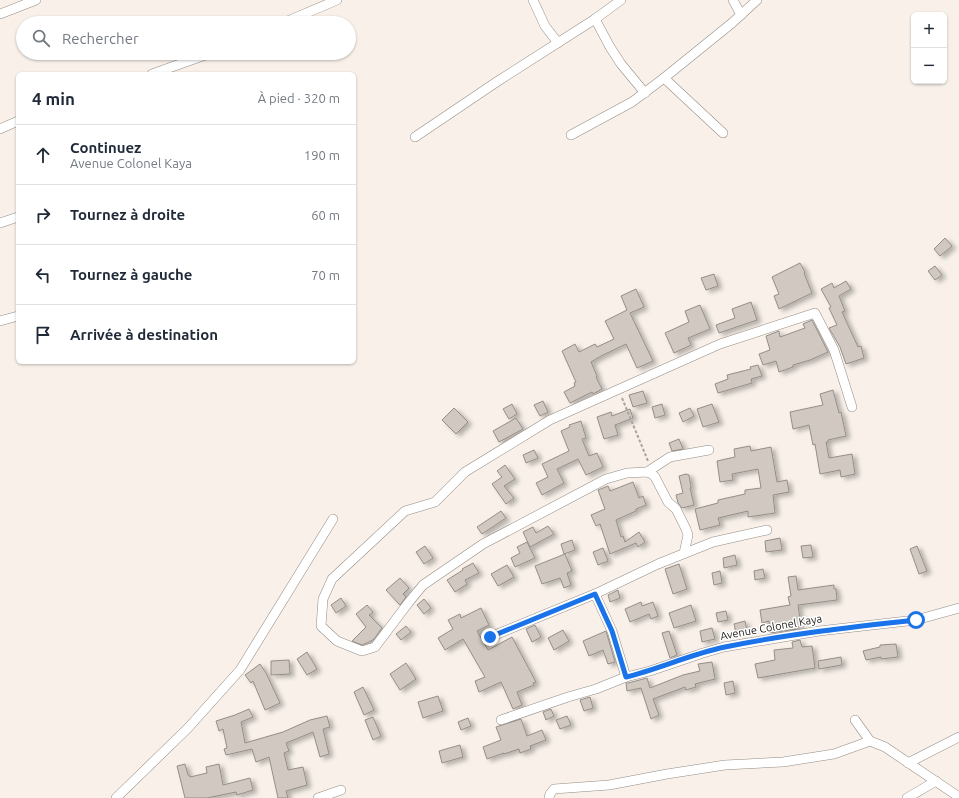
<!DOCTYPE html>
<html lang="fr">
<meta charset="utf-8">
<style>
:root{--surface:#fff;--page:#f2f2f3;--text:#1f2937;--muted:#747a83;--line:#e0e1e3}
body{margin:0;font-family:Ubuntu,sans-serif;background:var(--page);color:var(--text)}
.controls{position:absolute;right:12px;top:12px;display:grid;overflow:hidden;border-radius:6px;box-shadow:0 1px 3px #0004}
.controls button{width:36px;height:36px;display:grid;place-items:center;padding:0;border:0;border-bottom:1px solid var(--line);background:var(--surface);color:var(--text);font:20px sans-serif}
.stop{position:absolute;width:12px;height:12px;margin:-9px;border:3px solid #1a73e8;border-radius:50%;background:#fff}
.stop.end{background:#1a73e8;border-color:#fff;box-shadow:0 1px 4px #0008}
.list{margin:0;padding:0;list-style:none}
h2{display:flex;justify-content:space-between;align-items:center;height:52px;margin:0;padding:0 16px;font-size:17px}
h2 small{font-size:13px;font-weight:400;color:var(--muted)}
.list li{display:grid;grid-template-columns:26px 1fr auto;gap:12px;align-items:center;box-sizing:border-box;height:60px;padding:0 16px;border-top:1px solid var(--line)}
.list b{display:block;font-size:15px;white-space:nowrap}
.list p{margin:0;font-size:13px;white-space:nowrap;color:var(--muted)}
.list em{font-size:13px;font-style:normal;color:var(--muted)}
.icon{flex:none;width:22px;height:22px;fill:none;stroke:currentColor;stroke-width:2;stroke-linecap:round;stroke-linejoin:round}
.map{position:relative;flex:none;width:959px;height:798px;overflow:hidden}
.search{position:absolute;background:var(--surface);box-shadow:0 1px 3px #0004;left:16px;top:16px;width:340px;height:44px;display:flex;align-items:center;gap:10px;box-sizing:border-box;padding:0 14px;border-radius:22px;color:var(--muted);font-size:15px}
.panel{position:absolute;background:var(--surface);box-shadow:0 1px 3px #0004;left:16px;top:72px;width:340px;height:292px;border-radius:6px}
.map>svg:first-child{display:block}
.building{fill:#d0c8c1;stroke:#958e87;filter:url(#shadow)}
.lines{fill:none;stroke-linecap:round;stroke-linejoin:round}
.street-casing{stroke:#938c85;stroke-width:10}
.path{stroke:#aaa39e;stroke-width:2;stroke-dasharray:3 2;stroke-linecap:butt}
.street{stroke:#fff;stroke-width:9}
.route{stroke:#1a73e8;stroke-width:5}
.labels{text-anchor:middle;dominant-baseline:central;stroke-width:3;stroke-linejoin:round;paint-order:stroke}
.street-label{font-size:11px;fill:#1c1917;stroke:#fff}
</style>
<div class="map">
<svg width="959" height="798" viewBox="0 0 959 798">
<defs>
<filter id="shadow"><feDropShadow dx="4" dy="2.5" stdDeviation="2" flood-color="#0004"/></filter>
</defs>
<rect width="100%" height="100%" fill="#f8f0e9"/>
<g class="building">
<path d="M945,238L952,246L940,256L934,249Z"/>
<path d="M800,263L805,272L804,273L812,293L779,309L774,296L779,294L772,277Z"/>
<path d="M935,266L942,275L935,280L928,271Z"/>
<path d="M714,274L718,286L706,290L701,278Z"/>
<path d="M846,281L851,289L839,296L845,311L842,312L858,347L861,346L864,358L846,364L840,347L829,328L837,325L829,308L831,307L821,289L832,283L834,288Z"/>
<path d="M636,289L644,307L630,313L653,361L637,368L626,344L601,356L591,362L597,376L596,377L602,389L593,394L592,392L570,403L564,392L575,386L574,383L576,382L562,351L575,344L579,352L595,344L597,347L614,339L605,321L627,310L621,296Z"/>
<path d="M751,302L757,320L719,333L716,325L735,318L732,309Z"/>
<path d="M700,305L710,329L688,338L691,345L674,353L665,333L689,322L685,311Z"/>
<path d="M812,320L828,352L810,360L793,365V367L779,372L776,361L763,365L759,354L770,350L766,336L779,331L780,337L805,328L803,324Z"/>
<path d="M758,365L762,376L751,379L752,383L718,393L715,384L728,379L727,375L751,369L750,367Z"/>
<path d="M833,390L839,413L841,412L846,436L828,440V442H826L829,458L852,454L855,474L841,477L840,470L820,474L815,444L813,445L809,425L793,429L790,412L823,405L820,394Z"/>
<path d="M643,391L647,403L633,407L629,395Z"/>
<path d="M543,401L548,412L540,416L534,405Z"/>
<path d="M512,404L517,414L509,419L503,409Z"/>
<path d="M662,404L665,415L655,418L652,407Z"/>
<path d="M712,404L719,422L703,427L697,409Z"/>
<path d="M454,408L468,422L456,434L442,420Z"/>
<path d="M690,408L694,416L683,422L679,413Z"/>
<path d="M630,409L633,418L615,425L618,435L604,439L597,417L611,412L612,416Z"/>
<path d="M516,418L523,429L499,442L493,431Z"/>
<path d="M581,421L586,438L582,439L589,456L597,453L603,467L586,475L578,459L557,469L564,483L542,495L536,483L548,477L542,464L569,451L561,431L570,427L569,425Z"/>
<path d="M679,439L683,449L672,451L669,443Z"/>
<path d="M750,446L751,451L771,447L777,482L787,480L789,492L773,495L775,513L748,517V511L718,518L720,525L700,530L695,509L718,503V500L745,494V490L761,488L758,469L732,474L733,480L720,482L717,461L735,457L734,449Z"/>
<path d="M534,450L538,458L526,463L523,455Z"/>
<path d="M505,465L515,479L504,486L514,498L506,504L492,484L502,477L497,471Z"/>
<path d="M686,474L689,475L691,487L690,488L694,505L682,508L678,503L676,495L683,493L679,476Z"/>
<path d="M633,482L639,498L643,496L646,505L636,509V511L616,520L621,537L623,536L625,542L639,532L645,542L638,547L636,543L610,554L600,524L596,526L591,515L605,509L598,490L608,486L610,491Z"/>
<path d="M501,511L506,518L482,534L477,527Z"/>
<path d="M548,526L554,534L530,547L523,532L533,527L536,533Z"/>
<path d="M780,538L782,550L766,552L765,541Z"/>
<path d="M572,540L575,550L564,554L561,544Z"/>
<path d="M527,542L535,558L515,567L511,558L520,553L517,547Z"/>
<path d="M811,545L813,557L803,558L801,546Z"/>
<path d="M425,546L433,558L424,564L416,552Z"/>
<path d="M917,546L927,571L919,574L910,549Z"/>
<path d="M603,548L608,561L598,565L593,552Z"/>
<path d="M565,554L572,571L567,573L571,585L564,588L560,578L542,584L535,566Z"/>
<path d="M735,555L737,565L724,568L723,558Z"/>
<path d="M473,563L479,573L465,580L467,584L455,592L447,580L463,570L462,569Z"/>
<path d="M679,564L687,589L673,594L665,569Z"/>
<path d="M507,565L514,577L498,586L491,574Z"/>
<path d="M763,569L765,578L755,580L754,571Z"/>
<path d="M720,571L722,583L714,585L712,573Z"/>
<path d="M796,576L798,590L834,585V589H836L837,600L798,605L801,626L797,627V629L770,633L769,621L762,623L760,610L790,605L788,597L791,596L788,577Z"/>
<path d="M400,578L409,588L403,594L406,597L400,605L386,590Z"/>
<path d="M618,590L620,598L610,602L608,595Z"/>
<path d="M341,598L346,606L336,613L331,605Z"/>
<path d="M424,599L431,608L424,614L417,605Z"/>
<path d="M641,602L642,606L653,602L658,616L651,619L649,614L630,622L625,609Z"/>
<path d="M367,605L373,612L369,615L382,628L374,639L369,642L362,645L352,641L366,627L356,614Z"/>
<path d="M691,605L696,621L674,628L669,613Z"/>
<path d="M481,608L489,625L477,631L488,650L512,637L536,682L533,683L534,685L517,692L522,705L513,709L501,682L479,692L475,681L485,677L463,639L445,650L438,638L453,629L448,620L460,614L461,618Z"/>
<path d="M726,611L728,620L718,622L716,613Z"/>
<path d="M745,621L747,631L736,633L734,624Z"/>
<path d="M535,625L541,637L532,642L526,629Z"/>
<path d="M406,626L411,632L401,640L396,634Z"/>
<path d="M712,628L715,639L702,642L700,631Z"/>
<path d="M563,630L569,641L554,650L548,638Z"/>
<path d="M606,631L615,662L608,664L603,650L589,656L583,641Z"/>
<path d="M669,631L677,655L670,658L662,633Z"/>
<path d="M800,640L802,647L812,646L815,668L758,678L755,664L775,660L774,650L793,648L792,642Z"/>
<path d="M896,644L898,657L881,659V657L866,660L863,651L880,647V645Z"/>
<path d="M307,652L317,669L307,675L297,659Z"/>
<path d="M841,657L842,665L819,669L818,661Z"/>
<path d="M289,660L290,674L271,675V661Z"/>
<path d="M712,662L715,679L695,684L696,687L686,690L685,687L653,699L659,715L651,719L641,688L627,691L626,683H628L647,678L650,688L683,675L700,671L698,664Z"/>
<path d="M406,663L416,679L400,690L390,674Z"/>
<path d="M260,664L266,673L280,703L265,710L253,681L251,683L245,675Z"/>
<path d="M733,681L735,693L726,695L724,683Z"/>
<path d="M363,687L374,710L364,715L354,692Z"/>
<path d="M438,696L443,711L423,718L418,702Z"/>
<path d="M590,697L593,708L584,711L580,700Z"/>
<path d="M249,709L253,717L241,722L245,743L283,732L310,720L327,716L330,727L323,729L329,754L320,757L313,732L286,743L289,751L284,753L288,770L303,767L307,785L286,791L288,798H278L269,757L256,762L252,749L226,755L224,749L227,748L223,729L219,731L216,721L235,715Z"/>
<path d="M551,709L554,716L546,720L543,712Z"/>
<path d="M567,716L571,725L560,729L556,720Z"/>
<path d="M373,717L381,736L373,740L365,720Z"/>
<path d="M468,718L471,726L461,730L458,722Z"/>
<path d="M521,719L527,736L542,730L546,740L530,746L531,749L520,753L519,749L504,754V753L487,759L483,747L501,740L496,727Z"/>
<path d="M460,745L463,757L442,763L439,751Z"/>
<path d="M185,764L188,775H189L190,777L207,773L206,767L219,764L223,785L250,778L253,790L237,795L236,792L207,798H185L177,766Z"/>
</g>
<g class="lines">
<g class="street-casing">
<g id="street">
<path d="M533,0L545,26L558,43"/>
<path d="M733,0L741,15"/>
<path d="M0,14L36,0"/>
<path d="M595,19L610,47L621,64L645,93"/>
<path d="M283,23L337,0"/>
<path d="M152,74L211,53"/>
<path d="M0,129L18,121"/>
<path d="M723,133L664,78L732,23L757,0"/>
<path d="M571,135L632,102L664,78"/>
<path d="M415,137L498,81L595,19L621,0"/>
<path d="M0,223L18,217"/>
<path d="M0,321L18,316"/>
<path d="M647,472L670,457L709,450"/>
<path d="M684,553L688,535L686,529L676,509L668,502L655,477L652,474L647,472L627,473L606,479L483,544L423,585L409,602L375,647L362,651L337,641L321,626L323,599L332,579L405,511L435,502L465,472L550,420L720,344L815,313L834,350L852,407"/>
<path d="M595,594L612,631L626,677"/>
<path d="M490,637L595,594L658,564L713,542L767,530"/>
<path d="M501,720L568,697L596,689L626,677L650,671L703,653L724,647L819,631L916,620L959,608"/>
<path d="M855,720L870,741L885,747L959,797"/>
<path d="M908,763L959,737"/>
<path d="M116,798L188,728L240,670L333,519"/>
<path d="M318,798L341,790"/>
<path d="M549,798L550,794L554,789L609,785L667,774L725,765L783,762L834,754L870,741"/>
<path d="M907,798L936,781"/>
</g>
</g>
<path class="path" d="M622,398L648,461"/>
<use href="#street" class="street"/>
</g>
<g class="lines">
<path class="route" d="M490,637L595,594L612,631L626,677C659,669 691,654 725,647C788,634 852,627 916,620"/>
</g>
<g class="labels">
<g class="street-label">
<text transform="translate(771 627) rotate(-10)">Avenue Colonel Kaya</text>
</g>
</g>
</svg>
<div class="controls">
<button>+</button>
<button>−</button>
</div>
<div class="stop" style="left:916px;top:620px"></div>
<div class="stop end" style="left:490px;top:637px"></div>
<div class="search"><svg class="icon" aria-label="search" viewBox="0 0 24 24"><circle cx="10" cy="10" r="6"/><path d="M15 15l6 6"/></svg>Rechercher</div>
<section class="panel">
<h2>4 min<small>À pied · 320 m</small></h2>
<ul class="list">
<li><svg class="icon" aria-label="ahead" viewBox="0 0 24 24"><path d="M12 20V5M6 11l6-6 6 6"/></svg><div><b>Continuez</b><p>Avenue Colonel Kaya</p></div><em>190 m</em></li>
<li><svg class="icon" aria-label="right" viewBox="0 0 24 24"><path d="M7 20v-9h11M14 6l5 5-5 5"/></svg><div><b>Tournez à droite</b></div><em>60 m</em></li>
<li><svg class="icon" aria-label="left" viewBox="0 0 24 24"><path d="M17 20v-9H6M10 6l-5 5 5 5"/></svg><div><b>Tournez à gauche</b></div><em>70 m</em></li>
<li><svg class="icon" aria-label="arrive" viewBox="0 0 24 24"><path d="M6 21V4h12l-3 4 3 4H6"/></svg><div><b>Arrivée à destination</b></div></li>
</ul>
</section>
</div>
